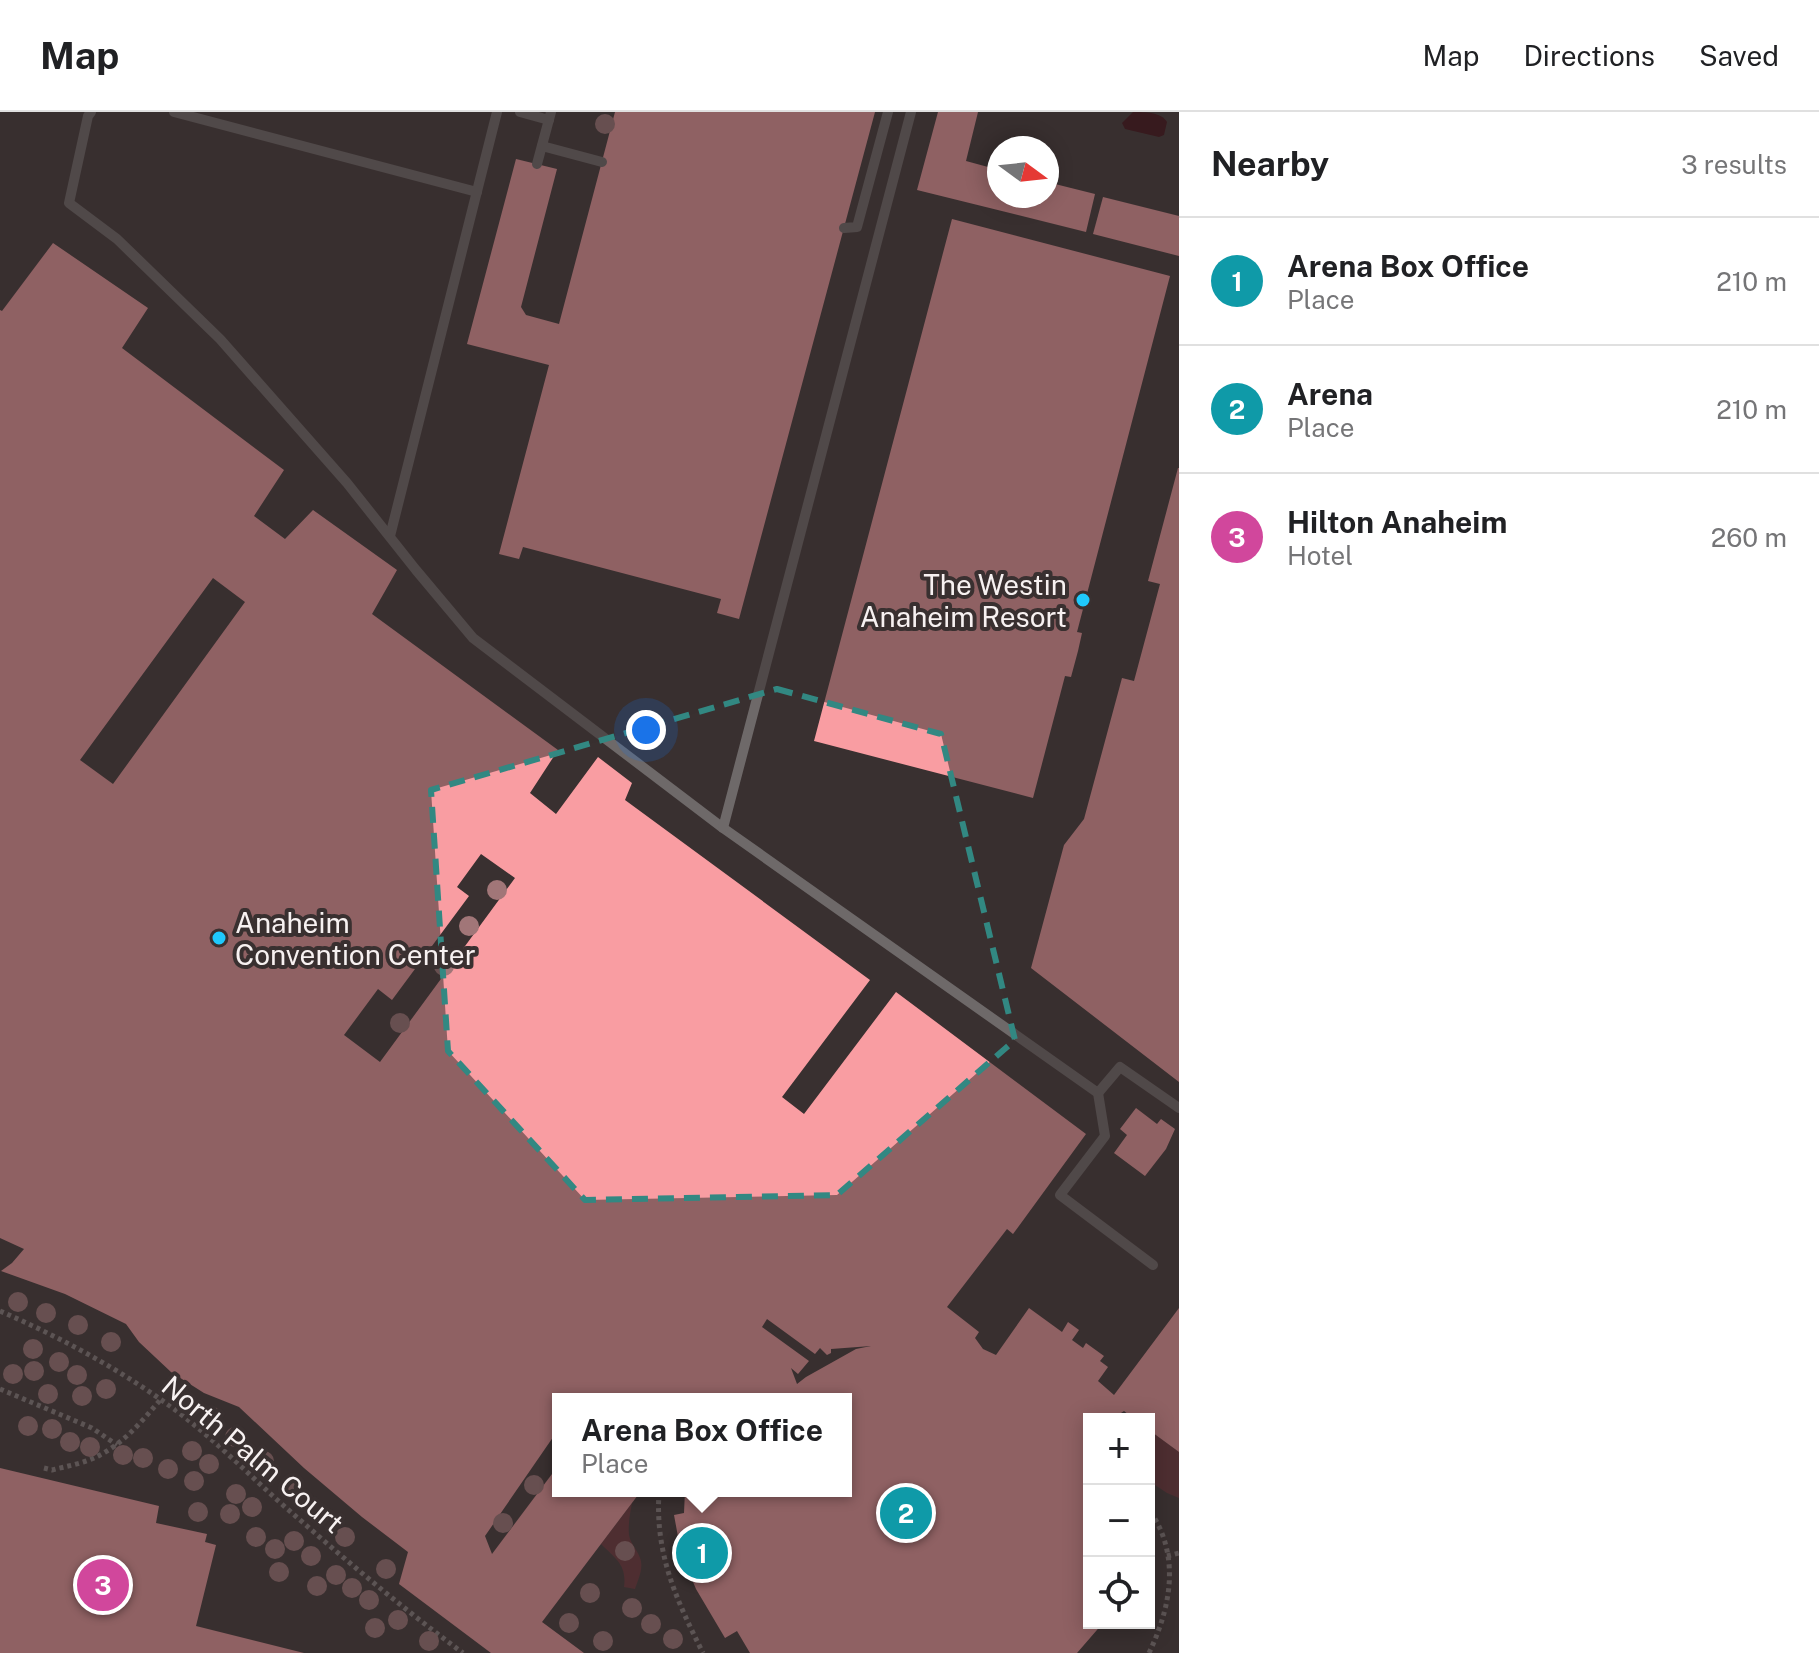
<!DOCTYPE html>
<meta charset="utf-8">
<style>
:root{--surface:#fff;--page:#f6f6f6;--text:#202124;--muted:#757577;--line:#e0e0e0;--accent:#206d86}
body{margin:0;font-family:"Public Sans",sans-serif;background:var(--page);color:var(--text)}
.controls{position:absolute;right:24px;bottom:24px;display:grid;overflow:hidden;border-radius:0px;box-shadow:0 4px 20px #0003}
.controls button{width:72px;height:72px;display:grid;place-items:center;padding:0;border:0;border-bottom:2px solid var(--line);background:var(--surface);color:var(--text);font:40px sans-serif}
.compass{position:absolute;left:987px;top:24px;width:72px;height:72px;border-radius:50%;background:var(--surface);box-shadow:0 4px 20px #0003;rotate:105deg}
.you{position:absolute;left:646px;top:618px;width:28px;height:28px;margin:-20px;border:6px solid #fff;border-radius:50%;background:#1a73e8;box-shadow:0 0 0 12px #1a73e833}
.badge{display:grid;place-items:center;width:52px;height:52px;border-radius:50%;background:var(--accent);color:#fff;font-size:26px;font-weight:700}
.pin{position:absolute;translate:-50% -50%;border:4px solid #fff;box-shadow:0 2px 8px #0006}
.popup{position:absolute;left:552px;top:1281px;width:300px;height:104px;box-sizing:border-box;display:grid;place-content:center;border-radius:0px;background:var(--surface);filter:drop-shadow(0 2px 6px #0005);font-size:26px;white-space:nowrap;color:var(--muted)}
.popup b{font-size:30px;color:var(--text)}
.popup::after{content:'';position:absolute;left:50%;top:100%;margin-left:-16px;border:16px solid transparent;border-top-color:var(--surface)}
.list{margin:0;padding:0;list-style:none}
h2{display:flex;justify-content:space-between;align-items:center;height:104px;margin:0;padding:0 32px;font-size:34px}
h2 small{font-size:26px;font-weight:400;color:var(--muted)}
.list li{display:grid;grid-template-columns:52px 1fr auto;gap:24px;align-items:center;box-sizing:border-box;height:128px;padding:0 32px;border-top:2px solid var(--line)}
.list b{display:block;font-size:30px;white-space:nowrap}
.list p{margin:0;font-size:26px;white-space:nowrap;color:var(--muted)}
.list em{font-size:26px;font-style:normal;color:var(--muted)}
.icon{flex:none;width:44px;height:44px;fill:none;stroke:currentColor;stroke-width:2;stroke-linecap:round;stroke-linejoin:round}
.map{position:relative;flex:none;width:1179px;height:1541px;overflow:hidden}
header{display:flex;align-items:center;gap:48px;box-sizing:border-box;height:112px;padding:0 40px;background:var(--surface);border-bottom:2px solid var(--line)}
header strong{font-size:38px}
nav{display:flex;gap:44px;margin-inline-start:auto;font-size:28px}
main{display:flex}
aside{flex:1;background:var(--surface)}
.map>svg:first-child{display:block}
.green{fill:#692e34}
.water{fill:#360009}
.building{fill:#f99da2;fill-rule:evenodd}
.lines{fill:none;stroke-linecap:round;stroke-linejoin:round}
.path{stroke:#878080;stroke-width:5;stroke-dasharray:4 4;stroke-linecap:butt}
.service{stroke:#6e6969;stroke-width:10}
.tree{fill:#a17678}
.marked{fill:none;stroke:#328882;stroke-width:6;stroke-dasharray:16 10;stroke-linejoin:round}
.poi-dot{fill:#1fc9fd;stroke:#393030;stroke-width:3}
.labels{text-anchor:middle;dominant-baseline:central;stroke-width:8;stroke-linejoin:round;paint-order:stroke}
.poi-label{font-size:28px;fill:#f7f1f1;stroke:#393030;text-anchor:end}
.street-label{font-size:28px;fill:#f7f1f1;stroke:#393030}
</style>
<header>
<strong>Map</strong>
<nav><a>Map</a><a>Directions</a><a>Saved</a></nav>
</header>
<main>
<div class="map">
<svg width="1179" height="1541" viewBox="0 0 1179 1541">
<rect width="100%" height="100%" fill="#393030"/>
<g class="green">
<path d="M1149,1318L1179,1340V1386L1167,1381L1149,1369Z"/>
<path d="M632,1391C630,1401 628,1412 629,1423C631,1433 637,1437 640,1446C644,1456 638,1468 635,1477L624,1475C627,1453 616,1447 601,1432Z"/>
</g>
<path class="water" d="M1133,0C1145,0 1161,0 1167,10L1164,23L1159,25L1125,17L1122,11Z"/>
<g class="building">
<path d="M615,0H875L739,507L717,501L721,487L523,435L519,447L499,442L549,253L467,232L516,47L557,57L521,195L526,203L559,212Z"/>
<path d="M938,0H978L966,49L999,58V84H1047V70L1095,82L1086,120L917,78Z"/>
<path d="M1103,85L1179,104V144L1093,122Z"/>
<path d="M952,107L1170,164L1077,520L1082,521L1078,539L1071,565L1065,564L1033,686L814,629Z"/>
<path d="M53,131L148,196L122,236L284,358L254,404L285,427L313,398L397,458L372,502L558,638L530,681L556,702L598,645L632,671L625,688L870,868L782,985L804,1002L896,880L1086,1022L1013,1122L1007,1117L947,1195L979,1220L975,1226L983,1237L996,1243L1029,1196L1062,1220L1068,1210L1079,1218L1072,1228L1083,1236L1086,1231L1104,1244L1100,1249L1108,1255L1098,1269L1114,1283L1179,1196V1340L1149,1318V1307H1134L1124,1299L1112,1307H1089V1331L1083,1336L1089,1358V1467L1083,1486L1089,1487V1511H1103L1077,1541H750L737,1519L725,1526L696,1477L686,1453L679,1430L674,1403L684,1401L685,1379H846V1287H558V1318L485,1424L492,1442L558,1354V1379H641L542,1510L584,1541H491L399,1472L408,1440L362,1405L304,1356L239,1295L204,1281L171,1260L139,1230L126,1212L65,1182L1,1159L12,1151L24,1137L0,1126V198L2,199ZM213,466L245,490L113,672L80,648ZM481,742L515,766L380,950L344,923L378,877L392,888L469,784L457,775ZM767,1207L815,1242L820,1236L827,1243L831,1241V1237L871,1234L856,1237L806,1265L797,1272L791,1256L798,1262L809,1249L762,1215Z"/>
<path d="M1178,356H1179V970L1031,856L1064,733L1084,707L1122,566L1134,569L1160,472L1148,469Z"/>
<path d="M1136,996L1157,1012L1161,1007L1175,1017L1166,1037L1145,1064L1114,1041L1127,1023L1120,1017Z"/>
<path d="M0,1356L159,1394L156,1411L207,1422L205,1430L216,1433L196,1514L304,1541H0Z"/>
</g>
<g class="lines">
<g class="path">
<path d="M0,1199C55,1223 110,1252 160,1287C201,1315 238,1352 275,1386C336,1440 398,1493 463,1541"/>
<path d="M0,1277L92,1316L117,1333"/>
<path d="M44,1356L52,1358C67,1354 86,1351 100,1343C125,1330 143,1308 161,1287"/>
<path d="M659,1380C655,1442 676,1487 703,1541"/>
<path d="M1167,1444L1179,1441"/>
<path d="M1149,1541C1167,1503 1178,1460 1161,1419C1158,1411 1153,1404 1149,1397"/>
</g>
<g class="service">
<path d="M91,0L88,4L69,91L117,127L220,227L347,371L416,458L473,526L723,716L1098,981L1105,1024L1060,1083L1153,1153"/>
<path d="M174,0L477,80"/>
<path d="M520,0L549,8"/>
<path d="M542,34L602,50"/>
<path d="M537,52L551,0"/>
<path d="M844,116L857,115L888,0"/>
<path d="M390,424L497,0"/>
<path d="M723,716L911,0"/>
<path d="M1098,981L1120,955L1179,996"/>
</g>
</g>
<g class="tree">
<circle cx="605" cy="12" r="10"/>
<circle cx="497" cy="778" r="10"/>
<circle cx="469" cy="814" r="10"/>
<circle cx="444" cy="854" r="10"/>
<circle cx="400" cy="911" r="10"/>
<circle cx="18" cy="1190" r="10"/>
<circle cx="46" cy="1201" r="10"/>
<circle cx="78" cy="1213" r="10"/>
<circle cx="111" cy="1230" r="10"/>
<circle cx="33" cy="1237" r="10"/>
<circle cx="59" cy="1250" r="10"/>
<circle cx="34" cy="1259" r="10"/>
<circle cx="13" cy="1262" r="10"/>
<circle cx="77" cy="1263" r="10"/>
<circle cx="106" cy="1277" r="10"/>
<circle cx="48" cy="1282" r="10"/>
<circle cx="82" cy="1284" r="10"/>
<circle cx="211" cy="1304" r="10"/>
<circle cx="28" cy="1314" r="10"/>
<circle cx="52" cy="1317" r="10"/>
<circle cx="235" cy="1325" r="10"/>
<circle cx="70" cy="1330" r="10"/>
<circle cx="90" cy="1335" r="10"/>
<circle cx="192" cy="1339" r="10"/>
<circle cx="123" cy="1343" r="10"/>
<circle cx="143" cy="1346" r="10"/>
<circle cx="264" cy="1349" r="10"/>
<circle cx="209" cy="1352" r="10"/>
<circle cx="168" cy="1357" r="10"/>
<circle cx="194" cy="1369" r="10"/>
<circle cx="534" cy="1373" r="10"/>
<circle cx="289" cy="1376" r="10"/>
<circle cx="236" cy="1382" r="10"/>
<circle cx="252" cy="1395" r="10"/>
<circle cx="198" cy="1400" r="10"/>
<circle cx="317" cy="1400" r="10"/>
<circle cx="230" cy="1402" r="10"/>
<circle cx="503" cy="1411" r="10"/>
<circle cx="256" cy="1425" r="10"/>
<circle cx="345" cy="1425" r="10"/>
<circle cx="294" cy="1429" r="10"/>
<circle cx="275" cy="1437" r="10"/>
<circle cx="625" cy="1439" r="10"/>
<circle cx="311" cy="1444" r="10"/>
<circle cx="386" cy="1457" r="10"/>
<circle cx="279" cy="1460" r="10"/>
<circle cx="336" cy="1463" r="10"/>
<circle cx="317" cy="1474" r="10"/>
<circle cx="352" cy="1476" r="10"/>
<circle cx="590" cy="1481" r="10"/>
<circle cx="369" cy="1488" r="10"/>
<circle cx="632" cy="1496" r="10"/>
<circle cx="398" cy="1508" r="10"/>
<circle cx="569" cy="1511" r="10"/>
<circle cx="651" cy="1512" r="10"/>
<circle cx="375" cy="1516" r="10"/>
<circle cx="673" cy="1527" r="10"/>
<circle cx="429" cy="1529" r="10"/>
<circle cx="603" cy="1529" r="10"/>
</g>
<path d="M0 0H1179V1541H0ZM777,577L941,622L1015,928L837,1083L585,1088L448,939L431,678Z" fill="#393030" fill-opacity=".55" fill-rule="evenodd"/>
<path class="marked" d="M777,577L941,622L1015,928L837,1083L585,1088L448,939L431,678Z"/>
<g class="poi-dot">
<circle cx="1083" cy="488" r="8"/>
<circle cx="219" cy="826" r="8"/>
</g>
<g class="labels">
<g class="poi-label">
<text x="1067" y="472">The Westin<tspan x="1067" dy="32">Anaheim Resort</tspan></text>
<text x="235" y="810" text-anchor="start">Anaheim<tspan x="235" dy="32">Convention Center</tspan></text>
</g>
<g class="street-label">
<text transform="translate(253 1342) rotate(40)">North Palm Court</text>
</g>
</g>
</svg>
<div class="controls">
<button>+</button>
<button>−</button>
<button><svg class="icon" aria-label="locate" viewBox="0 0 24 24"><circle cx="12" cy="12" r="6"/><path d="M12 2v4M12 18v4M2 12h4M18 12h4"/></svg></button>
</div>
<svg class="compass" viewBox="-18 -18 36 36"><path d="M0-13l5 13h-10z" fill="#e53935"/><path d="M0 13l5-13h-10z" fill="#757577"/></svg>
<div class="you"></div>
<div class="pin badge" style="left:702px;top:1441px;background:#0f9aa8">1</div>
<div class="popup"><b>Arena Box Office</b>Place</div>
<div class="pin badge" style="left:906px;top:1401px;background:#0f9aa8">2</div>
<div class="pin badge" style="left:103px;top:1473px;background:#d1479c">3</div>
</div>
<aside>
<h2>Nearby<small>3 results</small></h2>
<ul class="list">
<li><span class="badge" style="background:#0f9aa8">1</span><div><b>Arena Box Office</b><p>Place</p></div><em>210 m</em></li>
<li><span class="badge" style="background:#0f9aa8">2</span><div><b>Arena</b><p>Place</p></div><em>210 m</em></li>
<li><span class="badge" style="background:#d1479c">3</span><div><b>Hilton Anaheim</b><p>Hotel</p></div><em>260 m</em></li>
</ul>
</aside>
</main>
